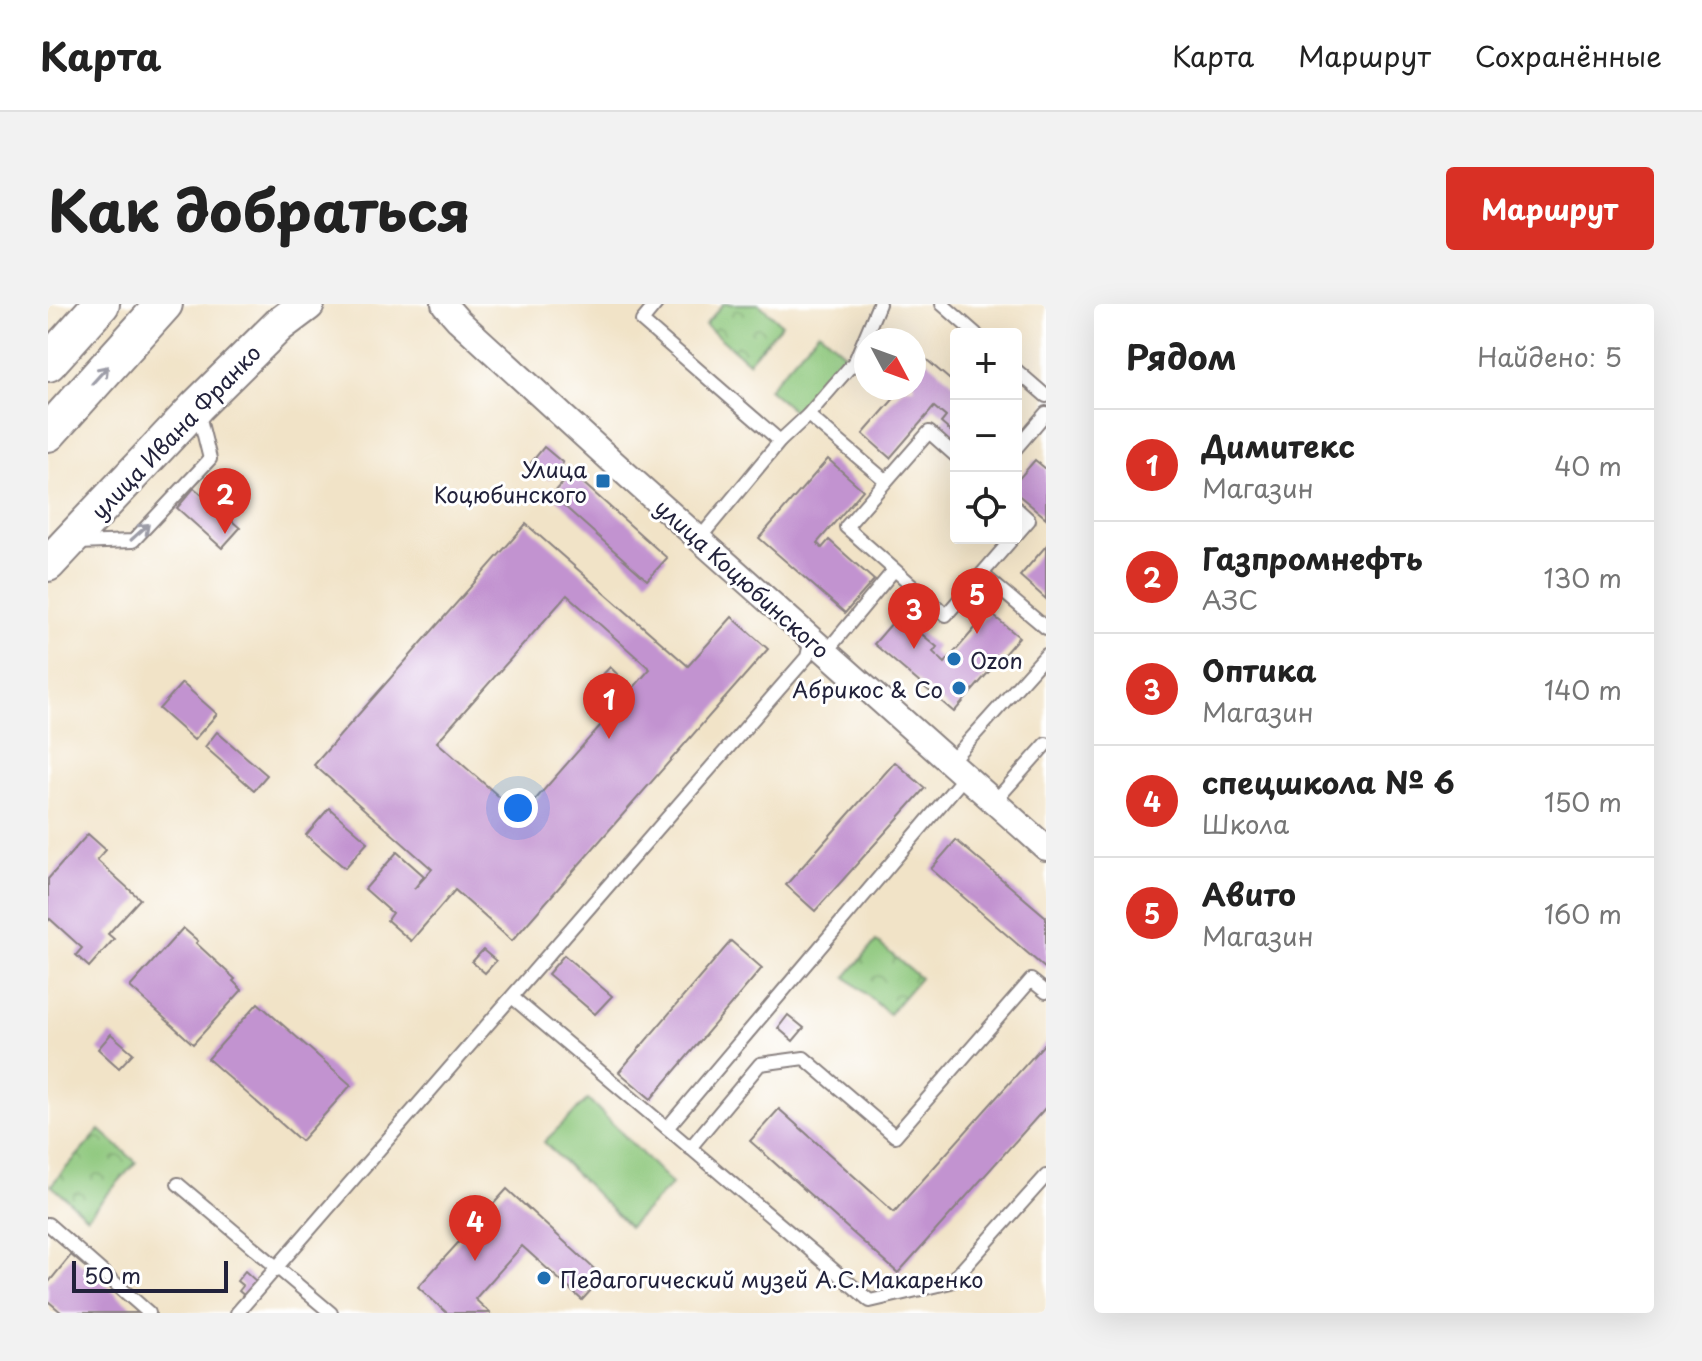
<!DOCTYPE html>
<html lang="ru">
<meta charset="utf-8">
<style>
:root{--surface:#fff;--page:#f2f2f2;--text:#222;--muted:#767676;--line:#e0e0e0;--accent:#d93025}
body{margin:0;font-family:"Playpen Sans",sans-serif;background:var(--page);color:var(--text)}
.controls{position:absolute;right:24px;top:24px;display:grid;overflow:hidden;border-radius:8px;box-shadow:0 8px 32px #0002}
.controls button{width:72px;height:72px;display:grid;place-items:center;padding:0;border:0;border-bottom:2px solid var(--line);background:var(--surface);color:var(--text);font:40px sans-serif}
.compass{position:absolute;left:806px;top:24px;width:72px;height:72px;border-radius:50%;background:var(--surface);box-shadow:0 8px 32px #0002;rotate:131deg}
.scale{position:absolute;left:24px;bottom:20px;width:156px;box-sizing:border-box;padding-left:8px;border:4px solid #22223b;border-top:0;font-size:22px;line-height:28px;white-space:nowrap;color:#22223b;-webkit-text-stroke:6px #fff;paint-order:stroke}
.you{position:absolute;left:470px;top:504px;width:28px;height:28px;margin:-20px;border:6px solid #fff;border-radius:50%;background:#1a73e8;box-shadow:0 0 0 12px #1a73e833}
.badge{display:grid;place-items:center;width:52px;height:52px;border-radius:50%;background:var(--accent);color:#fff;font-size:26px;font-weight:700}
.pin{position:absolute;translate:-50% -66px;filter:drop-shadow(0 2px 4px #0008)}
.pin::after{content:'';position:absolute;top:42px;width:28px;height:24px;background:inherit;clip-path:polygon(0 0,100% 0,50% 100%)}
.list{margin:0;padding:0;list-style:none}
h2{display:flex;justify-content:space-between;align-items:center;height:104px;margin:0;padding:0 32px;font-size:34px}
h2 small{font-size:26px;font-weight:400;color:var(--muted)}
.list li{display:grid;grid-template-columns:52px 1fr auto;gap:24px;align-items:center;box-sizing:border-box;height:112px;padding:0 32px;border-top:2px solid var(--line)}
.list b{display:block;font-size:30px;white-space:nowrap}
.list p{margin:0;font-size:26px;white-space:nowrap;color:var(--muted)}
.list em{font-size:26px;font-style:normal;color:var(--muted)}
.icon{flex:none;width:44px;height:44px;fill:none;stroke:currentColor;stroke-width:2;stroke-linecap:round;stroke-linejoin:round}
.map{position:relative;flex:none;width:998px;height:1009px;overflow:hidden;border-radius:8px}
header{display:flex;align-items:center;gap:48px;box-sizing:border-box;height:112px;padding:0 40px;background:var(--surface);border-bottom:2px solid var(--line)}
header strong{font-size:38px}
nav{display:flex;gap:44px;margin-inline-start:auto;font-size:28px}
.intro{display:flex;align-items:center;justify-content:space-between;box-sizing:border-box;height:192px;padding:0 48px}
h1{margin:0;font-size:56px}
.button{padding:20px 36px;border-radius:8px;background:var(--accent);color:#fff;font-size:28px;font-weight:700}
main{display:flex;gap:48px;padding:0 48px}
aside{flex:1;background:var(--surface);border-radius:8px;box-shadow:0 8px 32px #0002}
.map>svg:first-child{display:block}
.park{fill:url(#park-crowns);stroke:#58745b;stroke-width:2}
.garden{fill:#8dc77b;stroke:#58745b;stroke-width:2}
.building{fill:#c293d0;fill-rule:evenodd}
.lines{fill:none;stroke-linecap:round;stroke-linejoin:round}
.lane-casing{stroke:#8a8281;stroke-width:16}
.street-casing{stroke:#8a8281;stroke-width:28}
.secondary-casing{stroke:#8a8281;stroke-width:38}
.primary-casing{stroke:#8a8281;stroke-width:40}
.lane{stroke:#fff;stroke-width:12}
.street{stroke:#fff;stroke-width:24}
.secondary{stroke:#fff;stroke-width:34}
.primary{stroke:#fff;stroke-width:36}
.oneway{stroke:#9c9ca7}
.poi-dot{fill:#1f6fb2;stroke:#fff;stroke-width:3}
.labels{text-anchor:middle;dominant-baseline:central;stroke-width:6;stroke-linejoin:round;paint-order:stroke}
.street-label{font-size:22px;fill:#22223b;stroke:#fff}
.poi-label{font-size:22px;fill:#22223b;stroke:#fff;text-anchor:end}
</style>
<header>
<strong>Карта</strong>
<nav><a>Карта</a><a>Маршрут</a><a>Сохранённые</a></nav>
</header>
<div class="intro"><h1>Как добраться</h1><a class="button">Маршрут</a></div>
<main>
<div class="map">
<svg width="998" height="1009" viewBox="0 0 998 1009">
<defs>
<pattern id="park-crowns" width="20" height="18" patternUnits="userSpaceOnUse" patternTransform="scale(2)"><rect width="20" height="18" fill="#8dc77b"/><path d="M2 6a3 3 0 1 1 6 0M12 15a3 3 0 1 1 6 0" fill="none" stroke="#73a166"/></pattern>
</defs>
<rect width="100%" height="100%" fill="#fff"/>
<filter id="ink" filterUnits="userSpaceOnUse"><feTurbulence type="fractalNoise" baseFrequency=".0125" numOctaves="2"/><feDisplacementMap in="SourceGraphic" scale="16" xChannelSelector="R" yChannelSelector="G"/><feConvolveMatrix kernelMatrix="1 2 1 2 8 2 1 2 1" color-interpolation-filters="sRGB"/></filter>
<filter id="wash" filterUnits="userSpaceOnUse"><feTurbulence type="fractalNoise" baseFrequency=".006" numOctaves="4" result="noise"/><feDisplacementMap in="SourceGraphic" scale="32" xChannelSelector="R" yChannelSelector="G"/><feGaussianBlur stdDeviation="1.8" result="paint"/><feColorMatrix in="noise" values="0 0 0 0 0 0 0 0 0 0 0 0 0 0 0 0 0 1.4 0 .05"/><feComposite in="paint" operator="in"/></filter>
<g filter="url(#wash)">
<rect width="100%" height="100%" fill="#f1e3c7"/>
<g class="park">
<path d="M675,0H711L734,20L700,58L657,21Z"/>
<path d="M828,637L872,674L841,710L798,673Z"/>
<path d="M52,826L88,858L39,913L3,881Z"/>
</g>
<g class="garden">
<path d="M771,27L799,51L748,109L720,85Z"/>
<path d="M540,795L624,880L581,923L496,838Z"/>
</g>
<g id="blocks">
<g class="building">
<path d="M879,56L908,81V132L893,119L898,113L886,103L842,154L815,130L855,84H866V72Z"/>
<path d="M496,143L515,159L501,176L482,160Z"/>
<path d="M780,155L815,186L769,239L774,244L781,236L826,276L797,309L711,234Z"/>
<path d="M987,156L998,165V214L968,189V178Z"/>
<path d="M524,169L619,254L599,276L504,191Z"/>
<path d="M146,184L192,224L174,244L129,204Z"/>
<path d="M478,220L640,362L684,313L720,345L464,637L407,586L363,637L339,616L344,609L317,585L349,548L376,572L366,585L384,565L266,461ZM519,291L602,365L473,512L389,438Z"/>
<path d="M998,242V295L972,272Z"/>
<path d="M941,308L971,333L906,408L826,340L851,311L889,343L885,348L897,359Z"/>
<path d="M562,363L574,375L559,390L547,379Z"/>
<path d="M134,379L169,410L146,436L111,405Z"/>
<path d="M169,428L219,471L206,486L157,443Z"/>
<path d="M847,458L877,484L767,607L738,581Z"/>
<path d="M281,504L320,538L297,564L258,531Z"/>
<path d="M40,530L58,546L49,556L92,595L60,630L66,635L41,663L28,651L34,644L2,615L0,617V575Z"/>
<path d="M908,536L998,613V665L883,565Z"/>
<path d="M135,624L150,637L148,639L187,675L185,677L194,686L145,740L82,683Z"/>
<path d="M683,637L714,664L603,795L571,768Z"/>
<path d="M435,646L448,657L437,669L424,658Z"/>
<path d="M516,651L564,692L547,710L500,670Z"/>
<path d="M210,699L303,781L253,837L160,755Z"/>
<path d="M740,711L756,724L745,737L730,724Z"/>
<path d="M63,730L85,749L71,764L50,745Z"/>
<path d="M998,738V803L850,969L702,837L731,805L846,908Z"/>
<path d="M459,885L555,973L534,996L474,942L427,995L442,1009H399L370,983Z"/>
<path d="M23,951L91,1009H14L0,997V979Z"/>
<path d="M197,967L209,978L197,992L191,987L195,982L189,977Z"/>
</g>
</g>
</g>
<g filter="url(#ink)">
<use href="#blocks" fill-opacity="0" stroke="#8a8281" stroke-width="2"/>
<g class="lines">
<g class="lane-casing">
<g id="lane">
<path d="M608,0L594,17L732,137L651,235"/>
<path d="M894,0L928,30"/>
<path d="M968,66L998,92"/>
<path d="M760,111L838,177"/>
<path d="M732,137L760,111L807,57L831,0"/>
<path d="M968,144L998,109"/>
<path d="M908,152L881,128L798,223L898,311L965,234"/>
<path d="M968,204L981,216L968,231"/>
<path d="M29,239L85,237L162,155L150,107"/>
<path d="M934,270L998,324"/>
<path d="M778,348L846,266"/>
<path d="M902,458L998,351"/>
<path d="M946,498L998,440"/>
<path d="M464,693L619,824L917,472"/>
<path d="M619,824L822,997L903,978L998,872"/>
<path d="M642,844L712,760L756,754L847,832L983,676L998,688"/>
<path d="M130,880L283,1009"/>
<path d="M0,920L101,1009"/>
<path d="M189,1009L759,353L763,335"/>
</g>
</g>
<g class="street-casing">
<path id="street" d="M396,0L410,16L577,169L998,544"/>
</g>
<g class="secondary-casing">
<path id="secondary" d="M0,260L149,102L231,21L259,0"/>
</g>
<g class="primary-casing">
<g id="primary">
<path d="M0,59L53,0"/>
<path d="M0,129L116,0"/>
</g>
</g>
<use href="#lane" class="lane"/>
<use href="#street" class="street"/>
<use href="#secondary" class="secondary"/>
<use href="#primary" class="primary"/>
</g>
<defs><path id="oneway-shaft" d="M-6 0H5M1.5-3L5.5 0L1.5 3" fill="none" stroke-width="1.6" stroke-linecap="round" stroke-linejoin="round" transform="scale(2)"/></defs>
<g class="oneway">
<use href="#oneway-shaft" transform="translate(52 71) rotate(-48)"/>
<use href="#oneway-shaft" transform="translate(92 228) rotate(-42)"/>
</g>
</g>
<g class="poi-dot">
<rect x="547" y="169" width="16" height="16" rx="4"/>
<circle cx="906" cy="355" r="8"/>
<circle cx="911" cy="384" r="8"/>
<circle cx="496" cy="974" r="8"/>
</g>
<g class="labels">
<g class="street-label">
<text transform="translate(127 127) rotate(-46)">улица Ивана Франко</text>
<text transform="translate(695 274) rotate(42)">улица Коцюбинского</text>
</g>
<g class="poi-label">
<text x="539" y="164">Улица<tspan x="539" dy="25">Коцюбинского</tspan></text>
<text x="922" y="355" text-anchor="start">Ozon</text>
<text x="895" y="384">Абрикос &amp; Co</text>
<text x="512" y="974" text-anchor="start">Педагогический музей А.С.Макаренко</text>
</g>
</g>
</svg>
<div class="controls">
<button>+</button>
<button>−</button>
<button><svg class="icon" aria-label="locate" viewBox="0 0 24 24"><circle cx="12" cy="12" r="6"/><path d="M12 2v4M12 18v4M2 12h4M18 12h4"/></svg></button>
</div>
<svg class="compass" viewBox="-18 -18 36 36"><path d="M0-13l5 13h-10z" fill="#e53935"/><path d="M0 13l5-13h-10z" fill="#767676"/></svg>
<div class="scale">50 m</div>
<div class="you"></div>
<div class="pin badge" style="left:561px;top:435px">1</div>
<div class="pin badge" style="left:177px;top:230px">2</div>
<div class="pin badge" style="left:866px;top:345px">3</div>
<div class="pin badge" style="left:427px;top:957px">4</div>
<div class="pin badge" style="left:929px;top:330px">5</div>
</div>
<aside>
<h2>Рядом<small>Найдено: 5</small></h2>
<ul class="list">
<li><span class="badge">1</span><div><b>Димитекс</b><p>Магазин</p></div><em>40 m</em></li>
<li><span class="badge">2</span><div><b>Газпромнефть</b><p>АЗС</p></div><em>130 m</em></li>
<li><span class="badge">3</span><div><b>Оптика</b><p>Магазин</p></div><em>140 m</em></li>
<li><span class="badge">4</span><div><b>спецшкола № 6</b><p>Школа</p></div><em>150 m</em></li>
<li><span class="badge">5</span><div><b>Авито</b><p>Магазин</p></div><em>160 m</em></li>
</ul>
</aside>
</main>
